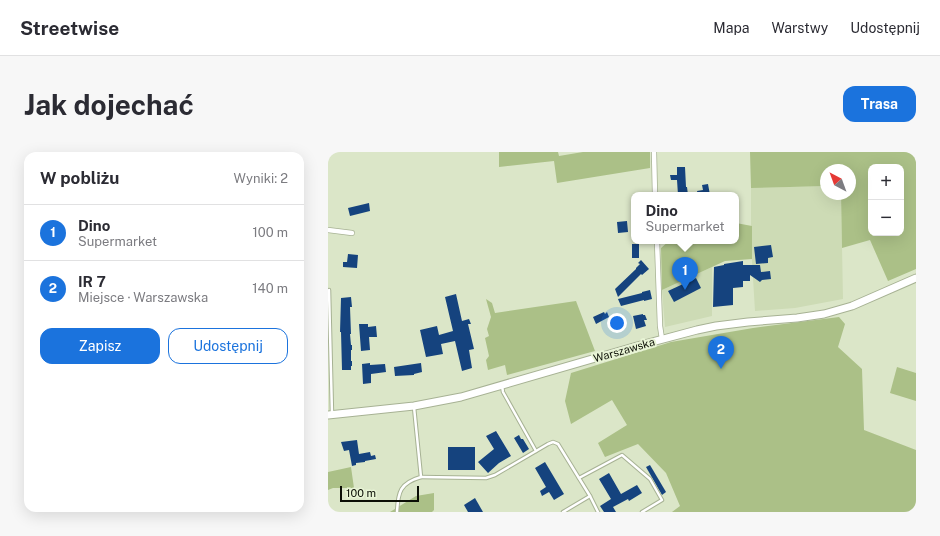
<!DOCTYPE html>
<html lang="pl">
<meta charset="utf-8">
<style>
:root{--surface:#fff;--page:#f7f7f7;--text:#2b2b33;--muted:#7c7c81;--line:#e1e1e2;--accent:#1b73dd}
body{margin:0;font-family:"Public Sans",sans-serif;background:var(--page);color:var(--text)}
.controls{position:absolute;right:12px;top:12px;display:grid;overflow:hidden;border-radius:8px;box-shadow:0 4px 16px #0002}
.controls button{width:36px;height:36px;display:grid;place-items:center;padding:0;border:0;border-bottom:1px solid var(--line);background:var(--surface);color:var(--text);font:20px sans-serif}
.compass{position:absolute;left:492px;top:12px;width:36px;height:36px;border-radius:50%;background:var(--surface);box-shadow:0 4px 16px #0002;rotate:319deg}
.scale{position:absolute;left:12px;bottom:10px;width:79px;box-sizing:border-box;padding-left:4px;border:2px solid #0b0e05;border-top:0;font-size:11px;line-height:14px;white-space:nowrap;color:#0b0e05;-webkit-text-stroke:3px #e8f4d5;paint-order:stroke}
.you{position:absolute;left:289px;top:171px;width:14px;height:14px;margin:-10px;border:3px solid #fff;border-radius:50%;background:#1a73e8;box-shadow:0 0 0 6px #1a73e833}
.badge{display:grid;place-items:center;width:26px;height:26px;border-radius:50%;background:var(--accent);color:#fff;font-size:13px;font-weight:700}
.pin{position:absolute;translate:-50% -33px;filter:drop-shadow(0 1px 2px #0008)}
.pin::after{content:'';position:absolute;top:21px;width:14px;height:12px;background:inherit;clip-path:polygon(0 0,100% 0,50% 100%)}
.popup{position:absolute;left:303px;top:40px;width:108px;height:52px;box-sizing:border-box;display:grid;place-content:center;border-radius:8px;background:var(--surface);filter:drop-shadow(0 1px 3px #0005);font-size:13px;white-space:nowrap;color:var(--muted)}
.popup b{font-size:15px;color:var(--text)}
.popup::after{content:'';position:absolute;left:50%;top:100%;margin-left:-8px;border:8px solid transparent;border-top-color:var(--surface)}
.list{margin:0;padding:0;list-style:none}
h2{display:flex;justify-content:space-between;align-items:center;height:52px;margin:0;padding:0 16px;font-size:17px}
h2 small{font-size:13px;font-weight:400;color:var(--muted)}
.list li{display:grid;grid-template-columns:26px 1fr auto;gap:12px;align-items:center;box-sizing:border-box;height:56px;padding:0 16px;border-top:1px solid var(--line)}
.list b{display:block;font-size:15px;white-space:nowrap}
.list p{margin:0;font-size:13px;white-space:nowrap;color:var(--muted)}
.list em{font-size:13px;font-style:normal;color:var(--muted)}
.actions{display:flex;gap:8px;padding:12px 16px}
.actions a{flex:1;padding:9px 0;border:1px solid var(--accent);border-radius:12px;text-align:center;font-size:14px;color:var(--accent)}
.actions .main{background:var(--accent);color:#fff}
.map{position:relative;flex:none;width:588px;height:360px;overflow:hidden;border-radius:12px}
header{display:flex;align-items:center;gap:24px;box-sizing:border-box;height:56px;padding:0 20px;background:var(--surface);border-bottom:1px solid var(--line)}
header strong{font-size:19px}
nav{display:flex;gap:22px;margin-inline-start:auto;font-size:14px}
.intro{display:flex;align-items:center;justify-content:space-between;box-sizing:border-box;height:96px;padding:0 24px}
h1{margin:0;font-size:28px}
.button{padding:10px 18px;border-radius:12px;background:var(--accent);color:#fff;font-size:14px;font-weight:700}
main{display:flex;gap:24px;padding:0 24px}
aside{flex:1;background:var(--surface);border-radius:12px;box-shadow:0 4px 16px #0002}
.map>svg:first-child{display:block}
.built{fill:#cddbb5}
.green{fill:#abc087;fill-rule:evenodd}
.building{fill:#15437e}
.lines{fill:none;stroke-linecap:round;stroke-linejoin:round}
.lane-casing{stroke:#a7b294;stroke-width:4.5}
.street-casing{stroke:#a7b294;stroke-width:6}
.secondary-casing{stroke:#a7b294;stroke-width:9}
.lane{stroke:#fff;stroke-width:2.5}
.street{stroke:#fff;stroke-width:4.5}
.secondary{stroke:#fff;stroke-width:7}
.labels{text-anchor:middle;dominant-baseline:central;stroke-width:4;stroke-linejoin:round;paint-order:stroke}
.street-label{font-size:11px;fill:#0b0e05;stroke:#e8f4d5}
</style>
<header>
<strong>Streetwise</strong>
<nav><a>Mapa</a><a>Warstwy</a><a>Udostępnij</a></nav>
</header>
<div class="intro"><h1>Jak dojechać</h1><a class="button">Trasa</a></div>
<main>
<aside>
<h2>W pobliżu<small>Wyniki: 2</small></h2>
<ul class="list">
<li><span class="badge">1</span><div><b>Dino</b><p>Supermarket</p></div><em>100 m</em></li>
<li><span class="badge">2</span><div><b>IR 7</b><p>Miejsce · Warszawska</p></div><em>140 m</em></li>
</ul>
<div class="actions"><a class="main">Zapisz</a><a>Udostępnij</a></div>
</aside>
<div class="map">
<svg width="588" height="360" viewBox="0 0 588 360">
<rect width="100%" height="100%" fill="#dbe6c8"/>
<g class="built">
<path d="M498,34V42H513L515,147L467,156L427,159L423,93V36Z"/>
<path d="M384,115V164L337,175L334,138Z"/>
</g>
<g class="green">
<path d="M171,0H230L231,4L255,0H322V16L229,31L226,9L171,15Z"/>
<path d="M422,0H588V117L560,129L542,88L514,96L513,42H522V18H498V34L423,36ZM543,15H573V81H543Z"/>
<path d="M408,71L424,74V107L397,109L334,138L333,96L341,89H408Z"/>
<path d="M158,147L164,151L167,161L248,149L267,199L179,223L177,213L160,218L158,208L161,204L157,186L161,184L159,177L163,165Z"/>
<path d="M511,165L517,172L510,195L534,217L536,278L588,298V360H344L352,354L338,321L310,292L277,305L270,291L299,273L284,248L243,272L237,249L243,221L343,190L425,176Z"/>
<path d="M569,215L588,221V249L562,241Z"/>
<path d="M23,315L26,336H5L0,338V320Z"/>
<path d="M106,341V358L104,360H62L88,344Z"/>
</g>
<g class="building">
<path d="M349,15H357L358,35H359L360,43H350L349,28H343L342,23H349Z"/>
<path d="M380,32L382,43H370L369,39L375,38L374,33Z"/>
<path d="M41,51L42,59L22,64L20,56Z"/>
<path d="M299,69L300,80L290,81L289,70Z"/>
<rect x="304" y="92" width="7" height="14"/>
<path d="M443,93L445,105L440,106V111L428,112L426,95Z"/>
<path d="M20,102L30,103L29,116L15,115V110H19Z"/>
<path d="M313,108L321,117L314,123L313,122L290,145L287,137L308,117V116L312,112L310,111Z"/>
<path d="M415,109V113H432L433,120L442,119L443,127L434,128L432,130L422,123V129H415V135L405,136V153L385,155L386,115L396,113V112Z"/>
<path d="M368,126L373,136L346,150L340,139Z"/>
<path d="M322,138L324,147L316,149V148L293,154L290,147L314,141V140Z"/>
<path d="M128,142L134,169L141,167L143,172H140L146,197L141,198L144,216L134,219L127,189L113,192L115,202L98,205L92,178L109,174L111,183L125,179L117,145Z"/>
<path d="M23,145L24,155H22L23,182H22L23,193H24V198H23V209H24V214H23V218H14L13,180H12L13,146Z"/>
<path d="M276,160L277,162L279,160L281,165L268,172L265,165Z"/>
<path d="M315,162V163H317L319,168H316L318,174L308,177L305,164Z"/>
<path d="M31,172H40V175L48,174L49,185H41L42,198L33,199Z"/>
<path d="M42,211V213L57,212L58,220L43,222V231L35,232L34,212Z"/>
<path d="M93,211L94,220L86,222V223L67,224L66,215Z"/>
<path d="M168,279L183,304L171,311L160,321L150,310L166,297L158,284Z"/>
<path d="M191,283L193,287H195L201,297L195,301L186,286Z"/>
<path d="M29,288L31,302L42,300L43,304L47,303L48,307L37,309V310L28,311V313L24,314L21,298L16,299L13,290Z"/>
<rect x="120" y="295" width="27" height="23"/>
<path d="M217,310L236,342L226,348L221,340L214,344L212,339L218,335L207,316Z"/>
<path d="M322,313L338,340L334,343L318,315Z"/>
<path d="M281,321L293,342L309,333L314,341L301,349L300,347L285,355L288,360H276L272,354L283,347L271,327Z"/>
<path d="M147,346L155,360H140L136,353Z"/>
</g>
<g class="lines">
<g class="lane-casing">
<g id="lane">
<path d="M1,138L4,262"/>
<path d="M174,234L175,240L208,299"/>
<path d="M93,325L158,326L167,323L220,292L225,290L230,292L262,344L235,360"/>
<path d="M251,326L294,303L322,327L334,348L314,360"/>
<path d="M262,344L270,360"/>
<path d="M69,360C70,340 72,331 93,325L86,255"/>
</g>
</g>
<g class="street-casing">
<g id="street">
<path d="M326,0L327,43"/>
<path d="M0,78L24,81"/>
<path d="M329,89L332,174L334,187"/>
</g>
</g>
<g class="secondary-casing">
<path id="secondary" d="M0,263L86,254L133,245L309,194L369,178L388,174L420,170L469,166L496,162L524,154L588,126"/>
</g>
<use href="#lane" class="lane"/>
<use href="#street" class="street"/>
<use href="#secondary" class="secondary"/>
</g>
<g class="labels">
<g class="street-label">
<text transform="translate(296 198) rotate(-16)">Warszawska</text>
</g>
</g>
</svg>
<div class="controls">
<button>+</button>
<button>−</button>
</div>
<svg class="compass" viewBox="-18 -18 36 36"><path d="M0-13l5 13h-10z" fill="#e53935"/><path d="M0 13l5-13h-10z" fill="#7c7c81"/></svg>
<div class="scale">100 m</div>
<div class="you"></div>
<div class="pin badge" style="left:357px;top:138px">1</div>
<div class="popup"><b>Dino</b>Supermarket</div>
<div class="pin badge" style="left:393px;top:217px">2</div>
</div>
</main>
